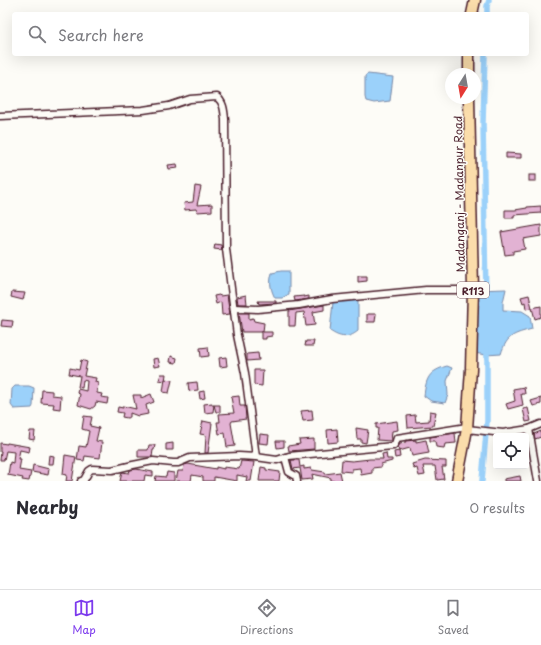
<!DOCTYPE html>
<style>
:root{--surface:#fff;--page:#f2f2f3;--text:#2b2b33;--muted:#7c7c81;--line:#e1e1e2;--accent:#7c3aed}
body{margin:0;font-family:"Playpen Sans",sans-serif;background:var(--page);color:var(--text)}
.controls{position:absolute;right:12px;bottom:12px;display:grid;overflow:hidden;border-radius:4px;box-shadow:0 4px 16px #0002}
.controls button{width:36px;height:36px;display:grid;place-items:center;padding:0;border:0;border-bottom:1px solid var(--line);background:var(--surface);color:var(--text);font:20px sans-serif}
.compass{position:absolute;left:445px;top:68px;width:36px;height:36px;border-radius:50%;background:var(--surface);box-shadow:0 4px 16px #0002;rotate:191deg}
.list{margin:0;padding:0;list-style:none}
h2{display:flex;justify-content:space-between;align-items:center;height:52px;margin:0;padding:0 16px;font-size:17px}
h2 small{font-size:13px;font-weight:400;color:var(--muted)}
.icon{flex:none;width:22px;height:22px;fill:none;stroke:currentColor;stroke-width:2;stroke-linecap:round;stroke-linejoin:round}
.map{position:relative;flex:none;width:541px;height:481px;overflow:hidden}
.search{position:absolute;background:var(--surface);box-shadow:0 4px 16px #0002;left:12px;right:12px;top:12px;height:44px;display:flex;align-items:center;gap:10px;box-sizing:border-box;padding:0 14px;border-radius:4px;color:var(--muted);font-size:15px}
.sheet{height:108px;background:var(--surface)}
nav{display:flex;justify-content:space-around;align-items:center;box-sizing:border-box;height:56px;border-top:1px solid var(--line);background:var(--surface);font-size:11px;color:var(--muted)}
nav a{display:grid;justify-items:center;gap:2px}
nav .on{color:var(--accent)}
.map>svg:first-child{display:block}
.water{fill:#9bd1fa;stroke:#7b8aa7}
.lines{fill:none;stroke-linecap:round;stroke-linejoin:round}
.canal{stroke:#9bd1fa;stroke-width:5.5}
.building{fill:#e2b2d3;stroke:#4a1f2b}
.minor-casing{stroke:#4a1f2b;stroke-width:9}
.primary-casing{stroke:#4a1f2b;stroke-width:13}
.minor{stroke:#fdfcf7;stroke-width:6}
.primary{stroke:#fbddab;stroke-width:10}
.labels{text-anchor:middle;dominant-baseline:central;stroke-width:3;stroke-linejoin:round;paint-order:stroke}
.shield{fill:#fdfcf7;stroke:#806168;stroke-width:1}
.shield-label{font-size:10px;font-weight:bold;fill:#4a1f2b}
.street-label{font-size:11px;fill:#4a1f2b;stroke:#fdfcf7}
</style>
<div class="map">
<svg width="541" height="481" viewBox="0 0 541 481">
<rect width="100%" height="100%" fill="#fdfcf7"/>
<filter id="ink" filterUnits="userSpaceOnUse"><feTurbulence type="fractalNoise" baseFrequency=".025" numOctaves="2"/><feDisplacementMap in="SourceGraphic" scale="8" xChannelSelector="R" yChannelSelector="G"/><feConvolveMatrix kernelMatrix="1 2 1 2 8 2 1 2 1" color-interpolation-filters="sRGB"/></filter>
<g filter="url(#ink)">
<g class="water">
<path d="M368,74L393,77L390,101L374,103L366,101L365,97V76Z"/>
<path d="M281,271H289V294L282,298H275C271,290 269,283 272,273Z"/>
<path d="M506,289L503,302V310L522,311L530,316L532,329C514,334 507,335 501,354L486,355L474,353L475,290Z"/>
<path d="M358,300V331C348,339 340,338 330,331L333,302Z"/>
<path d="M447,366L452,368L447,381L448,395L445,403L431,401L424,396C426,378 429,371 447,366Z"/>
<path d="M15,386H29L34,388L33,406L32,408L14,409L11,405L12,389Z"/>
</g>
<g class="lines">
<g class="canal">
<path d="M487,14V6L489,0"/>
<path d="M485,54L483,123L486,297"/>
<path d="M482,481L487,421V348"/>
</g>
</g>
<g class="building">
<path d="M506,153L521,154V158H506Z"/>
<path d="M177,164L178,168L169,169L168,165Z"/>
<rect x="529" y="175" width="7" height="6"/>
<path d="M195,186L201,187L197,205L212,204V211L197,212L196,209L185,210L184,203L193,202Z"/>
<path d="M541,206V213L514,215V218H505V210H515L527,208V207Z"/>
<path d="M541,225V236L523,239L525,249L513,251V254L505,255L501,232Z"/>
<path d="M215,244L221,245L222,250L214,249Z"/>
<path d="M358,276H367V281L358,282Z"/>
<path d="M12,292L25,293L23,300L11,297Z"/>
<path d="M219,295L220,296L227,295L230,314L222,315L221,302L216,304L214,296Z"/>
<path d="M246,295L247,304H238L237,297Z"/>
<path d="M529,295L532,308L526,309L525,302L523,303L521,297Z"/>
<path d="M304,296V297L309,296V299L295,301L294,297Z"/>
<path d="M258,301H276V303L259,304Z"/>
<path d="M324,305V310L313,312L315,325L306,326L304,312L296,313L295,326H289V311Z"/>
<path d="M541,306V317L535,319L532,308Z"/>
<path d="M239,313H249V319L253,318L254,321L264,323L263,332H242Z"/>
<path d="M367,314H376L375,322H367Z"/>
<path d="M2,320L13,321L12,327L1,326Z"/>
<path d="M261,332H272V336L266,337V339H261Z"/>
<path d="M306,341H314L313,346H305Z"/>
<path d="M208,347L209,356L201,357L200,348Z"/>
<path d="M258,353L259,360L247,361V354Z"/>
<path d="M171,356L177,358L176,363L170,362Z"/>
<path d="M226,357L227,366L220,367L219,358Z"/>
<path d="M158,358L160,366L154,367L153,359Z"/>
<path d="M81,360L87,362L84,376L96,378L95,382L98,383L97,393L102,394L101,397L108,398L107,404L96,402L95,406L91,409L78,405L80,394L77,393L78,389L86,391L87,381L83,380L82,388L78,387L80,376L69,374L70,368L79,370Z"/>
<path d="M254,370H263L262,386L254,385Z"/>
<path d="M161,374H166L165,381L159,380Z"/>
<path d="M165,379L172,380L169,393L163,392Z"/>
<path d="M197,382L198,390L189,391L188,383Z"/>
<path d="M524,387L525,394H521L523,405L508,409L506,404L515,401L513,389Z"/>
<path d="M42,390L52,391V395L61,396L60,409L53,408L54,404L41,403Z"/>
<path d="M204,391L205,398L200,399L199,392Z"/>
<path d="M151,394L154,402L146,405L148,414L138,416L130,413V417L127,418L122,417L123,413L117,412L118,407L123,408V406L136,409L133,395H141V398Z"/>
<path d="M239,396L240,406H245L246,419L232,421L231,423L235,446L227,447L225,433L219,434L217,422H220L219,414L234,413L231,397Z"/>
<path d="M541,398V404L533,406L531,401Z"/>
<path d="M212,403V405H214L213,412L205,413L204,404Z"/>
<path d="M214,405H220V412H216Z"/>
<path d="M528,408L531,421L526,422L523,409Z"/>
<path d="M312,410L313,420L303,421L301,411Z"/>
<path d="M430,411L436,412L433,426L408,428L407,416L415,415L416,422L429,421Z"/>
<path d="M84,416L92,417L90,426L99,428L96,441L102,442L100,458L85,456L84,461L77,460L79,446L86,447L89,431L82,429Z"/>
<path d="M203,421L212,423L208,453H205L206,435L200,434Z"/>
<path d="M397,421L398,430L392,431L391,441L377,440L378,428H376V424Z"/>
<path d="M356,428L368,430L366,443L361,442V439H357Z"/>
<path d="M337,429L338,442L328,443L327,430Z"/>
<path d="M30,431H35L34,440L29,439Z"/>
<path d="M541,431V437L535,439L534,434Z"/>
<path d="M455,433L456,443L445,444L444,448L436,447L435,441H430V437Z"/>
<path d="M260,434L269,435L268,444L259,443Z"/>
<path d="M314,439V449L289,451L288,446L300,444L299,440Z"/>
<path d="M416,440V442L426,440L429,453L412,456L410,448L399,451L398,447L400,444L405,443V441Z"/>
<path d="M276,441H284V447L277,448Z"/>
<path d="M0,443L7,444V443L30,447L29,452L20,450L18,459H21L19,470L31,472L29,481L22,480L23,478L8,475L10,462L13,463L14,452L6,451L4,460H0L1,452H0Z"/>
<path d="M173,443V450H166V444Z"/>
<path d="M149,445H155L154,450H153L152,457H138V450H148Z"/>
<path d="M399,451L400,457L395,458L394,452Z"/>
<path d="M386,453L387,459H392V461L381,464V467L372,468V473L361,475L360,468L352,469V472L341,471L342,460L352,461L370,459H383L382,454Z"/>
<path d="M49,455L54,456L53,464H48Z"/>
<path d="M65,455L76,457L72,481H66L67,475L63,474Z"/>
<path d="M291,460H299L300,467L304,466V469L311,468L312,470L325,472V474L340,472L342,481H331V478L312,474L313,479L302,480L300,468L293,469Z"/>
<path d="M425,460L446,461V467H442L444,479L437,480L435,466H423L425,475L419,476L417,468L414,469L412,464Z"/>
<path d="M241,461L254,462L251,481H246L247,477L237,475V481L214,477V481H203V477L192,475L191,481H176L178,471H183L184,465L188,464L216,469V467L224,469V467L239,469Z"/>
<path d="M33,465L49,469L48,475L32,472Z"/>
<path d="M261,467L266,468V470L280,472L279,481H259Z"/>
<path d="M136,469L153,472V476L145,475L144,481H120L122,472L129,473L130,470Z"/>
<path d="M167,472L174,473V481H155L156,476L166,477Z"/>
<path d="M520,476L521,481H504V479Z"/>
</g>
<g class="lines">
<g class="minor-casing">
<g id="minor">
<path d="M0,116L143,110L169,106L190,99L217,97C224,103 224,111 225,119L226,249L237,335L245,373L256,457"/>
<path d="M234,308L258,309L299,305L332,299L426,290H473"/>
<path d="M467,429L503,433L529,429L541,424"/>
<path d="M529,429L538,481"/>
<path d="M285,457L289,472L296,476L297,481"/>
<path d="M81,481L84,480L89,471L92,469L112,470L133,465L153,461L173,463H178L190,458L239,456L256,457L277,460L289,456L393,446L395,444L397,438L467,427"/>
</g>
</g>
<g class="primary-casing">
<g id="primary">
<path d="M472,14L475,0"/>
<path d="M469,74V54"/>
<path d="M457,481L467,429L471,369L473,290L469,98"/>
</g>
</g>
<use href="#minor" class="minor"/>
<use href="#primary" class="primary"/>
</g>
</g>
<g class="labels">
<rect class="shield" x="457" y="282" width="32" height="16" rx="3"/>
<g class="shield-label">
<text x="473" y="290">R113</text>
</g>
<g class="street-label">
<text transform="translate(459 194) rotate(-91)">Madanganj - Madanpur Road</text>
</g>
</g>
</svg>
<div class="controls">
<button><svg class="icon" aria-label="locate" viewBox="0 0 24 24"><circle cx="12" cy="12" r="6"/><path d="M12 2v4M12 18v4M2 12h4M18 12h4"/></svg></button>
</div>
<svg class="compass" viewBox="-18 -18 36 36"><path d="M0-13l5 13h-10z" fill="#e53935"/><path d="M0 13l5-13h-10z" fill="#7c7c81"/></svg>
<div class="search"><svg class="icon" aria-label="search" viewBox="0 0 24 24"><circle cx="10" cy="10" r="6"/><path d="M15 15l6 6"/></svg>Search here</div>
</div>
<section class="sheet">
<h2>Nearby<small>0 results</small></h2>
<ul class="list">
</ul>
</section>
<nav>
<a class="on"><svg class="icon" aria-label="map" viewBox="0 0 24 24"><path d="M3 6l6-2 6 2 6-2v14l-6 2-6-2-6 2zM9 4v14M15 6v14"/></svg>Map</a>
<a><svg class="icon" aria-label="directions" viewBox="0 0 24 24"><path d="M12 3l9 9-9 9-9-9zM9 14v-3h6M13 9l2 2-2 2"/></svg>Directions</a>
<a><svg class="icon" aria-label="saved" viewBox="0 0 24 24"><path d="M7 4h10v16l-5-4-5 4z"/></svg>Saved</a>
</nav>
